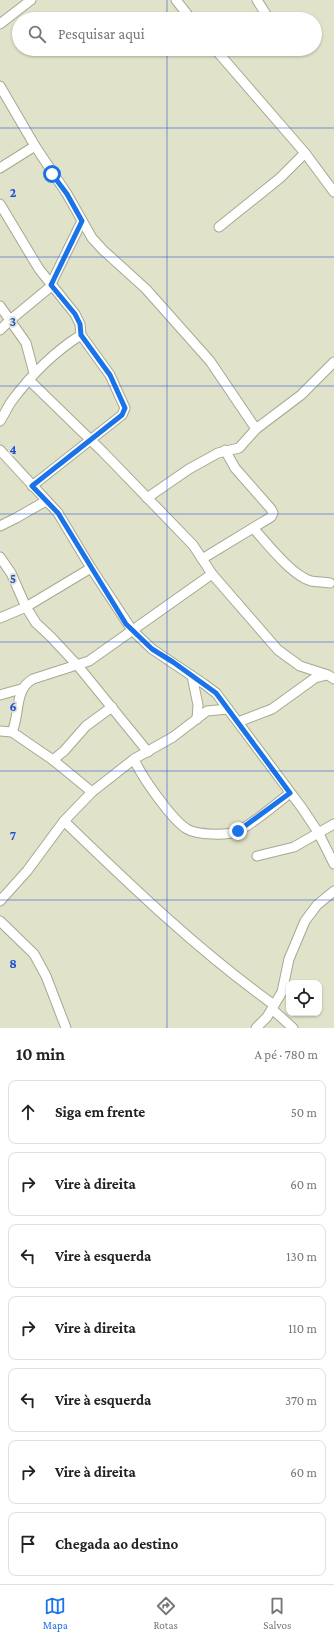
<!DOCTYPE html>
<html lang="pt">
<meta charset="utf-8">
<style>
:root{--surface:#fff;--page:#f2f2f2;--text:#222;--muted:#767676;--line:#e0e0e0;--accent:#1a73e8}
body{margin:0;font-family:"Crimson Pro",serif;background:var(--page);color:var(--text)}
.controls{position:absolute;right:12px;bottom:12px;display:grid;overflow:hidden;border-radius:8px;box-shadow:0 1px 3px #0004}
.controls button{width:36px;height:36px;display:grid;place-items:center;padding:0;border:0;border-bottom:1px solid var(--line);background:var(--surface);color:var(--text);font:20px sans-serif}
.stop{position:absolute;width:12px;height:12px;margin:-9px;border:3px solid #1a73e8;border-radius:50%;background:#fff}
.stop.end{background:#1a73e8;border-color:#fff;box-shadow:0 1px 4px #0008}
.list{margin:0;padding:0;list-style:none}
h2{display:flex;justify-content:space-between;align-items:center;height:52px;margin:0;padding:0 16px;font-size:17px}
h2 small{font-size:13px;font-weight:400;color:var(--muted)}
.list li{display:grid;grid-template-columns:26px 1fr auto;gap:12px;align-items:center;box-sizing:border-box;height:64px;margin:0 8px 8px;padding:0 8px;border:1px solid var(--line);border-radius:8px}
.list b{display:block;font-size:15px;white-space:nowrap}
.list em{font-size:13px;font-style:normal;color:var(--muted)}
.icon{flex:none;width:22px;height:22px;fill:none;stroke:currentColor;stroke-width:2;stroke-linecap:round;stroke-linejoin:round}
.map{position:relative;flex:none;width:334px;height:1028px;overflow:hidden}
.search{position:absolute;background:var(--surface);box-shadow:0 1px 3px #0004;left:12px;right:12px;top:12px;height:44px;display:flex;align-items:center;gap:10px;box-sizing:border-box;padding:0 14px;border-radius:22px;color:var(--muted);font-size:15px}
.sheet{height:556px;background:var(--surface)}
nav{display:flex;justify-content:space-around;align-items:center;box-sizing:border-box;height:56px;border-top:1px solid var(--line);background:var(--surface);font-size:11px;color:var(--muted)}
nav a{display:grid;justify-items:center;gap:2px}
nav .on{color:var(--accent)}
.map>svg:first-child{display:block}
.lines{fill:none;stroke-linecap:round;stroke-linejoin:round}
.street-casing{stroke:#a7a891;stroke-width:11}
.street{stroke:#fff;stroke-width:9}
.route{stroke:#1a73e8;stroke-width:5}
.grid{fill:none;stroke:#1d4ed8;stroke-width:1;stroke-opacity:0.55}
.grid-label{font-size:13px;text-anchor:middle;font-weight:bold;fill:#1d4ed8;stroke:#e1e2ca;stroke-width:3.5;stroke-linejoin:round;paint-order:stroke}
</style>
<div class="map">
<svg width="334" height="1028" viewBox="0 0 334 1028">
<rect width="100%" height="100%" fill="#e1e2ca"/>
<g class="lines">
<g class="street-casing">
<g id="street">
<path d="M176,0L191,19"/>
<path d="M257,0L269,19"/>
<path d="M0,24L31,0"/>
<path d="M215,49L305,153L334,192"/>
<path d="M0,86L35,146L67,194L92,238L103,250L146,289L210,361L256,429L301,395L334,362"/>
<path d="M0,168L35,146"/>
<path d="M0,204L39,269L75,314L80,324L81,335L110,375L125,408L122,415L32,486"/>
<path d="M219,227L280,178L305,153"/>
<path d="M0,306L26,343L34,373"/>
<path d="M0,330L9,321L49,288L82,221"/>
<path d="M29,380L103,452L193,545L212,574L278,650L300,666L328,675L334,679"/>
<path d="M0,421C4,415 7,408 11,402C31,375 52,353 81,335"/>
<path d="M0,450L58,513L91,568L132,630L152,649L204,684L216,693L228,709L302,808L318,832L334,864"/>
<path d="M147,498L189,469L218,453L239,448L256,429"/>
<path d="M0,526L16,518L46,501"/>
<path d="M253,528C267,543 291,575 311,581C317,582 324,582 330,583"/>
<path d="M0,557L11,573L26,607L36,623L51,637L78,666L148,752"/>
<path d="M202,559L271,517L273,513L271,509L235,468L225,450"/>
<path d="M0,618L26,607L91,568"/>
<path d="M192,676L198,705L197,719"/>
<path d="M0,695L21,689"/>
<path d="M238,722L272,709L315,678L327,675"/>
<path d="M0,731L12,732L53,760L92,792"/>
<path d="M12,732C20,715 14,689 33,679L89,661L212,574"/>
<path d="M134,759C141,776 172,820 187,829C197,835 228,836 238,831C253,824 276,804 290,793"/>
<path d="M53,760L64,751L86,726L112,707"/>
<path d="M64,821C131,886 199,951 274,1005"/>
<path d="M257,856L294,847L334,824"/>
<path d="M0,901L27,871L64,821L92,792L134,759L173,737L207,711L228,709"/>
<path d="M0,921L34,954L46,976L66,1028"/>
<path d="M272,1009L293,1028"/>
<path d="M256,1028L267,1017L282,992L289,959L305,921L317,905L334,891"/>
</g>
</g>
<use href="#street" class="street"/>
</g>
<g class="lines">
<path class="route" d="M52,174L67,194L82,221L51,285L75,314L80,324L81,335L110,375L125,408L122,415L32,486L58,513L126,624L152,649L173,662L216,693L290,793L238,831"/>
</g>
<path class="grid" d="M167,0V19M167,49V1028M0,128H334M0,257H334M0,386H334M0,514H334M0,642H334M0,771H334M0,900H334"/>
<g class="grid-label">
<text x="13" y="197">2</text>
<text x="13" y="326">3</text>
<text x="13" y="454">4</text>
<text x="13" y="583">5</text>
<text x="13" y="711">6</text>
<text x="13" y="840">7</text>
<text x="13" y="968">8</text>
</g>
</svg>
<div class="controls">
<button><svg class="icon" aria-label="locate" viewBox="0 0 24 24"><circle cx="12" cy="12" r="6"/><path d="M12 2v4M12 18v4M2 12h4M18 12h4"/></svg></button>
</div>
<div class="stop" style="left:52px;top:174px"></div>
<div class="stop end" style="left:238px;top:831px"></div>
<div class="search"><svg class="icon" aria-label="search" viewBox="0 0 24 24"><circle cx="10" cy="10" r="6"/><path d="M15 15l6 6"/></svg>Pesquisar aqui</div>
</div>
<section class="sheet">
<h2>10 min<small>A pé · 780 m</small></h2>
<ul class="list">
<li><svg class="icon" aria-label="ahead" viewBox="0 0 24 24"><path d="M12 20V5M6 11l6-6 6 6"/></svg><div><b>Siga em frente</b></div><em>50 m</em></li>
<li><svg class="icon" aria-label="right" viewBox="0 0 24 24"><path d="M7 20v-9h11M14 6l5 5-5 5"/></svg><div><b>Vire à direita</b></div><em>60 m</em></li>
<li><svg class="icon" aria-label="left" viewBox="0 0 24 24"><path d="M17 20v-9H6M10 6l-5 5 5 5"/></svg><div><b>Vire à esquerda</b></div><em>130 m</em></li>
<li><svg class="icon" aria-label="right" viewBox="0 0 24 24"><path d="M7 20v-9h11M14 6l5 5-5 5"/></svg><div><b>Vire à direita</b></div><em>110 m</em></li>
<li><svg class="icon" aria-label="left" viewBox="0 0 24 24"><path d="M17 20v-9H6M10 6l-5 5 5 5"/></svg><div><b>Vire à esquerda</b></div><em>370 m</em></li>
<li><svg class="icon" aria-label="right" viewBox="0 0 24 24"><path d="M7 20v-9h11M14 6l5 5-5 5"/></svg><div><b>Vire à direita</b></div><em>60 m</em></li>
<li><svg class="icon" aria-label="arrive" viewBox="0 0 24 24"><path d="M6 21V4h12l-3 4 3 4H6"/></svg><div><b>Chegada ao destino</b></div></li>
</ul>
</section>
<nav>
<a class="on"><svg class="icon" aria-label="map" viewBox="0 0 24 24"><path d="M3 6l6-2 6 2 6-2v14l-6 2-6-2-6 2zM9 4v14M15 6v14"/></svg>Mapa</a>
<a><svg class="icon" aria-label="directions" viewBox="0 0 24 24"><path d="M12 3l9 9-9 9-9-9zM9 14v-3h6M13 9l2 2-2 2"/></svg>Rotas</a>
<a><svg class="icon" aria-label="saved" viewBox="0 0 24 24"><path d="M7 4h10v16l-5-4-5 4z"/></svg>Salvos</a>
</nav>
